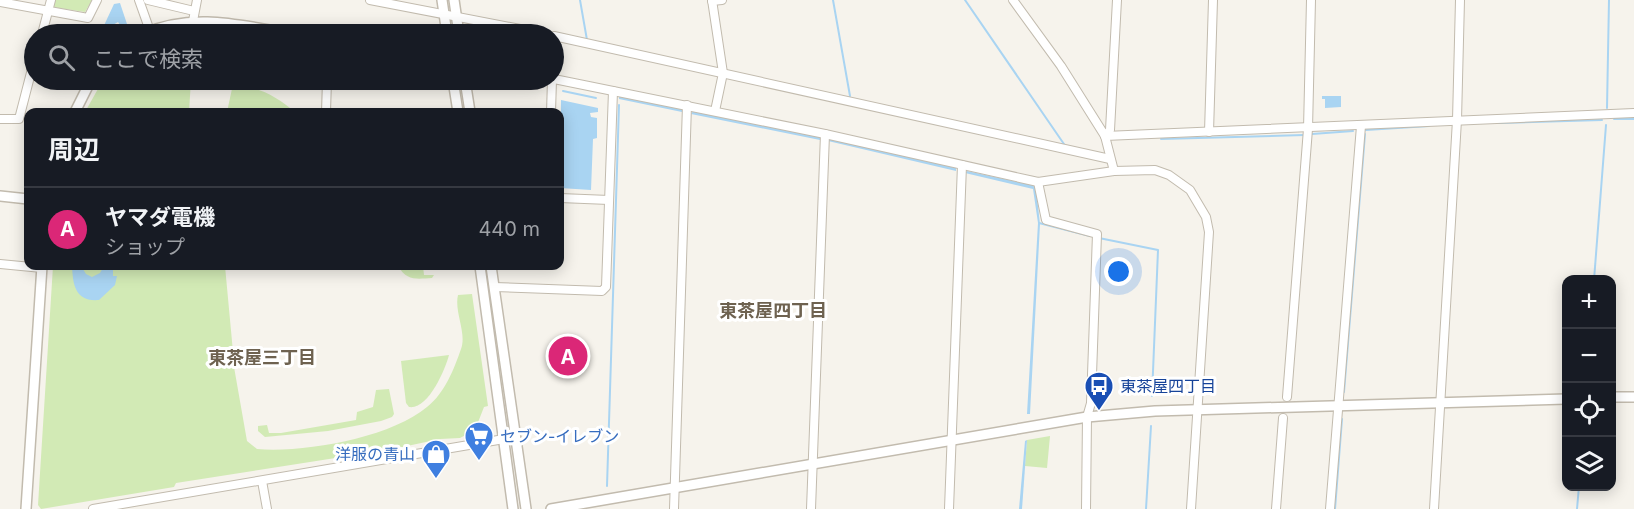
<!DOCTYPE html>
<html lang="ja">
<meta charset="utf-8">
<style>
:root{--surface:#171b24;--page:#20242c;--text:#f1f3f6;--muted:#9ea1a6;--line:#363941;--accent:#db2777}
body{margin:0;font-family:Inter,"Noto Sans JP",sans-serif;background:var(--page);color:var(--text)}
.controls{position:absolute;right:18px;bottom:18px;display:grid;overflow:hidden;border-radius:12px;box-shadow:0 3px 15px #0003}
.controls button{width:54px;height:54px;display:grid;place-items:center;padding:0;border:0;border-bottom:2px solid var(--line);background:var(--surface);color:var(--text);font:30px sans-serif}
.you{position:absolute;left:1119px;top:272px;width:21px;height:21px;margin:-15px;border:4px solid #fff;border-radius:50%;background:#1a73e8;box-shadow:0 0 0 9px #1a73e833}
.badge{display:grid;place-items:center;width:39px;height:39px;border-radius:50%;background:var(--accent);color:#fff;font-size:20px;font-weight:700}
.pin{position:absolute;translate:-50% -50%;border:3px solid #fff;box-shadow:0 2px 6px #0006}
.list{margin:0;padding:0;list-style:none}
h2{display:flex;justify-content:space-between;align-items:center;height:78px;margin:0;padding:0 24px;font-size:26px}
h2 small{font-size:20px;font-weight:400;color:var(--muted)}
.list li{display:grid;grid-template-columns:39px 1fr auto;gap:18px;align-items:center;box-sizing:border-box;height:84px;padding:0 24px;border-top:2px solid var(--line)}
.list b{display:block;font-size:22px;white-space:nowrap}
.list p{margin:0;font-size:20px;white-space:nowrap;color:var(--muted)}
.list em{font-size:20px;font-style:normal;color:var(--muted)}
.icon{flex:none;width:33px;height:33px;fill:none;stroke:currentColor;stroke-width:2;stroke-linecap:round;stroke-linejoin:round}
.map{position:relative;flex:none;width:1634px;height:509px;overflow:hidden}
.search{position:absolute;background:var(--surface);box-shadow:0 3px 15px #0003;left:24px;top:24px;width:540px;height:66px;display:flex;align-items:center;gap:15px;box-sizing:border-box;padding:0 21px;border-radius:33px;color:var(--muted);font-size:22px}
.panel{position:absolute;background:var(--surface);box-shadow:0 3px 15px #0003;left:24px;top:108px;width:540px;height:162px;border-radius:12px}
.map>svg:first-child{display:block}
.green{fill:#d2eab5}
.water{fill:#a9d4f2}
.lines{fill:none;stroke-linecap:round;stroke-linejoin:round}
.stream{stroke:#a9d4f2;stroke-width:2}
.minor-casing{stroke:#c2bbae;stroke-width:10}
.tertiary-casing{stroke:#c2bbae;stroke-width:12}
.minor{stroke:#fff;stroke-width:8}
.tertiary{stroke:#fff;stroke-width:9}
.labels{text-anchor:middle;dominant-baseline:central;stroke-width:6;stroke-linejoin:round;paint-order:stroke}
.transit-label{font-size:16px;fill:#164399;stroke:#fff;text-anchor:start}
.shop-label{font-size:16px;fill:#366cbe;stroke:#fff;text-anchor:start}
.neighbourhood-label{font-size:18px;font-weight:bold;fill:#6e6250;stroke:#fff}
</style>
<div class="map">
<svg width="1634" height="509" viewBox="0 0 1634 509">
<rect width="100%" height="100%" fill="#f6f3ec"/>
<g class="green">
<path d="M54,0H92L85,12L52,7Z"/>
<path d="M103,80H191L189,112H85Z"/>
<path d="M233,84C259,87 276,96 295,112H227Z"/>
<path d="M53,266H225L233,352L231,363L234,367L247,441L257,449C304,453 390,438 427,407C445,393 454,369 461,349C467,333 454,312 458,295L472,294L488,406L484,407L475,430L460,438L440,439L393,449L176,483L174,487L41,509L38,505Z"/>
<path d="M398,266H423L424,275H434L432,278C416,279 407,281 398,266Z"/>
<path d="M449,355C445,370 428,410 409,407L406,403L401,361Z"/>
<path d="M389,389L394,414L392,417L381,421L328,431L265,437L258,431V426L267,425L269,433H281L356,420L357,412L373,407L376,390Z"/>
<path d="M1050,436L1047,468L1025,466L1027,440Z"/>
</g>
<g class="water">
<path d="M120,3L127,24L122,28L118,22L113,25L117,31L111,34H100L114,4Z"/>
<path d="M619,96L682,109V112L619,99Z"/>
<path d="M1322,96H1341V107L1325,108V99H1322Z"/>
<path d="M561,100L598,108V112L590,113L591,117L597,118V138L593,139L591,190L560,188Z"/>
<path d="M693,111L820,137V140L691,114Z"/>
<path d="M830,139L956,168V171L828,141Z"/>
<path d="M967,171L1032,185L1036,188L1040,224L1030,414H1027L1038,223L1033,189L965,173Z"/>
<path d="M72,266H81L86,274L92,277L100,273L104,266H117L118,268L113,269V276H117L115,285L99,300C75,302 73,285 72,266Z"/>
<path d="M1027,440L1022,509H1019L1025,441Z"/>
</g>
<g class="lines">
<g class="stream">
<path d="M580,0L587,40"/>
<path d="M833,0L850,96"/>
<path d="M965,0L1066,147"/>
<path d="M563,91L596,98"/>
<path d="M1607,108L1609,0"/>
<path d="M1614,119H1634"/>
<path d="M1498,123L1602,120"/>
<path d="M1366,130L1429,126"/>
<path d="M1312,134L1353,131"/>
<path d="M1161,139L1304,135"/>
<path d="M1039,223L1090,236"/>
<path d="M1099,238L1158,250L1152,396"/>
<path d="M1594,280L1606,125"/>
<path d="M1344,392L1365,134"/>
<path d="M607,486L619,105"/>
<path d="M1146,509L1151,426"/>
<path d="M1335,509L1342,419"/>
<path d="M1577,509L1579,486"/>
</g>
<g class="minor-casing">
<g id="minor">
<path d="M139,0L150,31"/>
<path d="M148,0L194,11"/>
<path d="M370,0L546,34"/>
<path d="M712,0L723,73L715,111"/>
<path d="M1013,0L1061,66L1105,136L1114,171"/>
<path d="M712,1L722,0"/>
<path d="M0,2L88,18L97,0"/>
<path d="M193,21L197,0"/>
<path d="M42,34L51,0"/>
<path d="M554,36L1110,159"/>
<path d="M554,79L825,134L1038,182L1114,171L1155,170L1169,175L1190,190L1206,217L1209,232L1191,509"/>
<path d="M326,112L327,80"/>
<path d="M551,112L552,80"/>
<path d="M0,119H19L34,61"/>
<path d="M1209,132L1213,0"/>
<path d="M1105,136L1634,113"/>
<path d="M1105,136L1110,130L1117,0"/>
<path d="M1038,182L1046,220L1097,234L1091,403L1087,417L1086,509"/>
<path d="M560,198L609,200"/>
<path d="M0,264L42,268"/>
<path d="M494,287L602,291L606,287L613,91"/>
<path d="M1287,397L1308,129L1311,0"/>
<path d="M262,481L267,509"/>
<path d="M93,509L504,439"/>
<path d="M674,509L687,105"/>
<path d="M811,509L825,134"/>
<path d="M949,509L962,165"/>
<path d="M1276,509L1283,418"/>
<path d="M1330,509L1361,126"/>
<path d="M1434,509L1457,120L1460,0"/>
</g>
</g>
<g class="tertiary-casing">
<g id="tertiary">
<path d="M442,0L447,34"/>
<path d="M454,0L459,34"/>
<path d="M143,34C192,12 240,25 292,34"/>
<path d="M453,80L458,112"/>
<path d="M465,80L470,112"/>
<path d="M75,112L91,80"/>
<path d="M0,196L28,199"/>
<path d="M480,266L513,509"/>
<path d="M491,266L526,509"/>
<path d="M1612,397H1634"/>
<path d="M26,509L42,266"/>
<path d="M551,509L1087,417L1155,411L1566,399"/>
</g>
</g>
<use href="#minor" class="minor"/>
<use href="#tertiary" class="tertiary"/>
</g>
<defs>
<g id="bus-pin" transform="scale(1.5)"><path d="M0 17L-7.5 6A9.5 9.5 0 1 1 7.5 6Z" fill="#1a4fb4" stroke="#fff"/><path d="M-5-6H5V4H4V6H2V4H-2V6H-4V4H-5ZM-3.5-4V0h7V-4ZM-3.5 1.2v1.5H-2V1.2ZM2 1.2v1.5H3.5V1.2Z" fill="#fff"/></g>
<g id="supermarket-pin" transform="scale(1.5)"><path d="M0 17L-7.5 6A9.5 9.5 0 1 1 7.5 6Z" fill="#3f7fe0" stroke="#fff"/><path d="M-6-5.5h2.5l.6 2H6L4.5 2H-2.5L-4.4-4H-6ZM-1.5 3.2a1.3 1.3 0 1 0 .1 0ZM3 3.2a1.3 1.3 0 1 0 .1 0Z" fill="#fff"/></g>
<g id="shop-pin" transform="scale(1.5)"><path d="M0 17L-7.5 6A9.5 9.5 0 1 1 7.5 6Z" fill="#3f7fe0" stroke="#fff"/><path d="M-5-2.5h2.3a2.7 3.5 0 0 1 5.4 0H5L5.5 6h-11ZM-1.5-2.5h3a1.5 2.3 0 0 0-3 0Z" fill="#fff"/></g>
</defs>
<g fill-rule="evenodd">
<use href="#bus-pin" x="1099" y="386"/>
<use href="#supermarket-pin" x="479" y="436"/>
<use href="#shop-pin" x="436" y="454"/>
</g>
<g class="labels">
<g class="transit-label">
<text x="1120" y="386">東茶屋四丁目</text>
</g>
<g class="shop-label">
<text x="500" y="436">セブン-イレブン</text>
<text x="415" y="454" text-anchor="end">洋服の青山</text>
</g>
<g class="neighbourhood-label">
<text x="773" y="310">東茶屋四丁目</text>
<text x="262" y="357">東茶屋三丁目</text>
</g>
</g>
</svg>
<div class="controls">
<button>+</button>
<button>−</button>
<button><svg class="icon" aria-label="locate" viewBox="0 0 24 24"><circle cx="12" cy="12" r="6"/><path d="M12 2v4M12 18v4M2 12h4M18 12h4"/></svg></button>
<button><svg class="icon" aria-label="layers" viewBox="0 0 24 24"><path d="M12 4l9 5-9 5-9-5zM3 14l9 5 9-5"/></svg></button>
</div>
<div class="you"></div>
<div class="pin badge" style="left:568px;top:356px">A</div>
<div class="search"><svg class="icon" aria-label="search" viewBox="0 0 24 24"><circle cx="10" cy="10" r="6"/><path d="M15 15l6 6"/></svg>ここで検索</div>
<section class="panel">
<h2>周辺<small></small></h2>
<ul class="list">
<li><span class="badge">A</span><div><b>ヤマダ電機</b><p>ショップ</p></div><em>440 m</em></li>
</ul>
</section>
</div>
